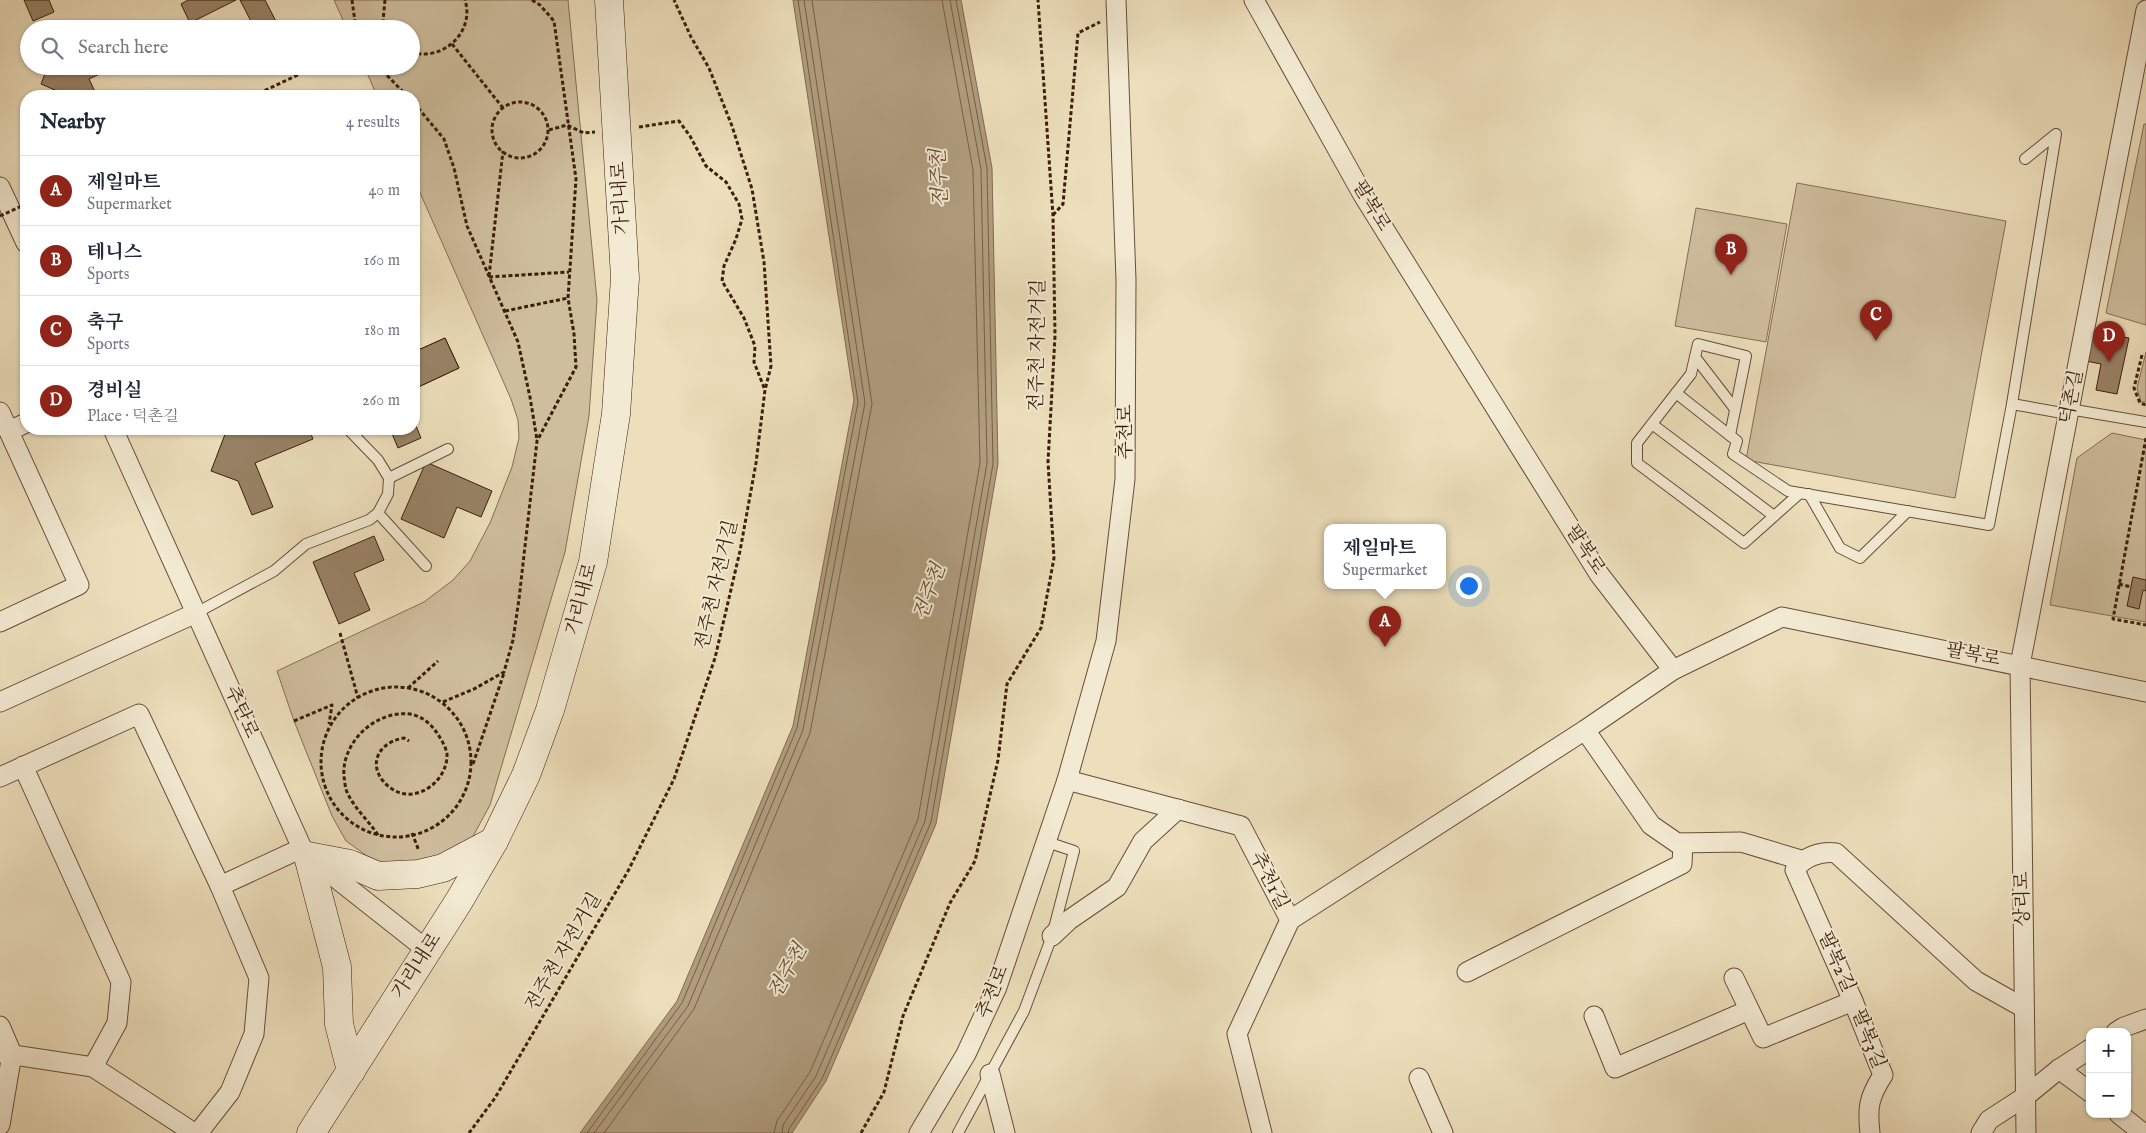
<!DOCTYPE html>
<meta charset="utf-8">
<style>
:root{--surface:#fff;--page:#f6f6f7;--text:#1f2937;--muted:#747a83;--line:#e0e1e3;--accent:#8f2418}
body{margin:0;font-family:"IM FELL English","Noto Serif KR",serif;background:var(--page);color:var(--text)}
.controls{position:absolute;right:15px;bottom:15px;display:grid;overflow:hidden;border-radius:10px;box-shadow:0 1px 4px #0004}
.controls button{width:45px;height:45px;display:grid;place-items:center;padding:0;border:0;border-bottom:1px solid var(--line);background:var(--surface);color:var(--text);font:25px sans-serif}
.you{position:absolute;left:1468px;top:585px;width:18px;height:18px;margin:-12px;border:4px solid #fff;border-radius:50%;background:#1a73e8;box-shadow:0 0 0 8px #1a73e833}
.badge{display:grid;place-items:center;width:32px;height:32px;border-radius:50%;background:var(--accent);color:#fff;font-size:16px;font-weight:700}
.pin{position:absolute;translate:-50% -41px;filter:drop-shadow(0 1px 2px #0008)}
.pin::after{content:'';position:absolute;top:26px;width:18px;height:15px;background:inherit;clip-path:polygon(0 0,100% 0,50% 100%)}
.popup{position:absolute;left:1324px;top:524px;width:122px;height:65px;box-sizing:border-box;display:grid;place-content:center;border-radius:10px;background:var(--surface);filter:drop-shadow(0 1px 4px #0005);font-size:16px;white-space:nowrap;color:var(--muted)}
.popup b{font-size:19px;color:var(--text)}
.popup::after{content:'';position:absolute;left:50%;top:100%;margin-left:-10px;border:10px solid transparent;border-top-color:var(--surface)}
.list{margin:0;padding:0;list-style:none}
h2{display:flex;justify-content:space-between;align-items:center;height:65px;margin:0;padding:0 20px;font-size:21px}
h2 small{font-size:16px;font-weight:400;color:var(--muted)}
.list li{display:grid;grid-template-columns:32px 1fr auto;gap:15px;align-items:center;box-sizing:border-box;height:70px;padding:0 20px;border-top:1px solid var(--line)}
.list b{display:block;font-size:19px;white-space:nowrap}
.list p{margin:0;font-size:16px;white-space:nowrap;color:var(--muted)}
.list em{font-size:16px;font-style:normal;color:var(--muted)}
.icon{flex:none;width:28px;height:28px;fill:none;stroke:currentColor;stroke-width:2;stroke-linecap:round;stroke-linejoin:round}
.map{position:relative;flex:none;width:2146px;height:1133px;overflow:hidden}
.search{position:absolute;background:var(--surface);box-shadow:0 1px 4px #0004;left:20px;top:20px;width:400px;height:55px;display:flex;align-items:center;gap:12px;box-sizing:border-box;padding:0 18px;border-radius:28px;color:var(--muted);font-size:19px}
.panel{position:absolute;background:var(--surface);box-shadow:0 1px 4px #0004;left:20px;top:90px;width:400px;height:345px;border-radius:20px}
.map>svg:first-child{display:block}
.green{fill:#cfbe9e;stroke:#856e54}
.water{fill:#b09d7f;stroke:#816a50}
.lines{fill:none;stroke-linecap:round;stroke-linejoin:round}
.shore{stroke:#765e44;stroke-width:1}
.building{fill:#988266;stroke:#3b1e09}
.lane-casing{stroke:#684e36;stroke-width:12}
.street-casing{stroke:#684e36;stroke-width:21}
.secondary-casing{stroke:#3b1e09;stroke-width:29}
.path{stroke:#3b1e09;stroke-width:3;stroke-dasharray:4 2.5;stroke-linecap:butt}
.lane{stroke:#f3ead3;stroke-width:10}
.street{stroke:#f3ead3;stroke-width:19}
.secondary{stroke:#f3ead3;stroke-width:28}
.path-bridge{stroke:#3b1e09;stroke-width:3;stroke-dasharray:4 2.5;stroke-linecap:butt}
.labels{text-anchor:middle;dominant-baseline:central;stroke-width:4;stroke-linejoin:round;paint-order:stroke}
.street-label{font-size:19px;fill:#3b1e09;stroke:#f3ead3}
.water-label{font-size:20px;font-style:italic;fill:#644a32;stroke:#f3ead3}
</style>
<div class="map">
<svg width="2146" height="1133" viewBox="0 0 2146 1133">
<rect width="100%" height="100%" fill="#eddfbc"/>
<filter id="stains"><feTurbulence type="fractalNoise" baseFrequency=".004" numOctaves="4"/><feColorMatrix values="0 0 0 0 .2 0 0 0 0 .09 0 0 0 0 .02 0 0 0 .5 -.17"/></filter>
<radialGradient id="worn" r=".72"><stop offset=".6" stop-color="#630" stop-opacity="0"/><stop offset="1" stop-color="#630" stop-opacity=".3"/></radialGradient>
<g class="green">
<path d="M334,0H568L597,300L589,416L565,552L490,805L471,840L432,860L385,864L367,856L346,841L332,816L294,721L277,671L424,602L453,580L470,561L490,523L512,467L519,438L518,420L511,399L414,179V96H377L364,66H411V29H347Z"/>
<path d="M2144,124H2146V325L2106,313Z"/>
<path d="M1797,183L2006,221L1955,498L1746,460Z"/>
<path d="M1696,208L1787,224L1766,342L1675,326Z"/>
<path d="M2146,352V402H2141L2137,388Z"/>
<path d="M2112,433L2146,440V622L2050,605L2077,458Z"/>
</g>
<path class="water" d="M793,0H961L992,168L998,464L936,824L826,1081L792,1133H580L677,1001L793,726L854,400Z"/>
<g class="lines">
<g class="shore">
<path d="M587,1133L682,1003L797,728L858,402L798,0"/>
<path d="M594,1133L688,1006L803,730L865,403L804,0"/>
<path d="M604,1133L694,1009L810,733L872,404L812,0"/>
<path d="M774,1133L777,1121L810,1072L918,819L980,463L973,170L942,0"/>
<path d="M782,1133L783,1125L816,1076L925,821L987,463L981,169L950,0"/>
<path d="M788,1133L789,1129L822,1079L931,822L993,464L987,168L956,0"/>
</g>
</g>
<g class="building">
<path d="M24,0H49L54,12L33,21Z"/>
<path d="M188,0H236L190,23L181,4Z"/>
<path d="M240,0H265L280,29H255Z"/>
<path d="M132,24L134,29H121Z"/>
<path d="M48,66H117L89,79L97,96H69L41,84Z"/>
<path d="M2092,331L2129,338L2117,394L2096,390L2101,364L2086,361Z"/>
<path d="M445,338L459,368L414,389V352Z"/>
<path d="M445,338L459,368L414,389V352Z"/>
<path d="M414,421L421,438L398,448L390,429H414Z"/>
<path d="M227,429H251L256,431L261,429H309L313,439L255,463L273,507L252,515L238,481L211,471Z"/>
<path d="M426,462L492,491L481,517L457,507L444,538L401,519Z"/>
<path d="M374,536L384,560L354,573L370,610L339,624L313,562Z"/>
<path d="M2133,577L2146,580V591L2143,590L2139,609L2127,606Z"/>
</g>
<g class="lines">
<g class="lane-casing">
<g id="lane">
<path d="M1695,357L1735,409"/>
<path d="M1676,393L1691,374L1698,344L1746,356L1730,435"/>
<path d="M2012,404L2068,414"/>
<path d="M2069,409L2146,422"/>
<path d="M1652,424L1774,516"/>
<path d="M389,478L448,449"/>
<path d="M1800,493L1744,543L1637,463V443L1676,393L1737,441L1733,454L1788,491L1989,525L2012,404L2056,134L2025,159"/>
<path d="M1809,494L1840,548L1860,558L1908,511"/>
<path d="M378,513L426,566"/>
<path d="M196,613L274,571L306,544L369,520L378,513L388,494L389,478L378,460L348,429"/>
<path d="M958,1133L1024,1011L1052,936L1074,851L1047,842"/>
</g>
</g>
<g class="street-casing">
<g id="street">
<path d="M1254,0L1363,195L1599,574L1673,670"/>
<path d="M0,187L26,243"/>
<path d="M0,412L79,585L0,622"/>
<path d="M113,429L302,848L308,856L427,950"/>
<path d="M9,431L26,423"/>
<path d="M0,702L196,613"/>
<path d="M1585,730L1651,825L1677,843L1741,842L1801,860"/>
<path d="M23,766L121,982L117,1023L93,1067"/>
<path d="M0,777L139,714L220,886L259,978L254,1034L230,1092L198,1133"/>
<path d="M1067,780L1241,826L1290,920L1237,1034L1262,1133"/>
<path d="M220,886L302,848"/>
<path d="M1290,920L1585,730L1673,670L1782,617L2146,692"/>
<path d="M1052,936L1069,920L1117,887L1143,841L1178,809"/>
<path d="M1467,972L1682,864L1683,843"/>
<path d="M1734,978L1763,1038L1853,1001L1795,870C1803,857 1820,851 1836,853L1976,981L2024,1008"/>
<path d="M1853,1001L1883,1075C1869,1097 1867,1107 1870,1133"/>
<path d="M1594,1016L1615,1068L1749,1010"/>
<path d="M0,1026L12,1054L0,1125"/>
<path d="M2116,1032L2124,1027L2146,1019"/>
<path d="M0,1053L93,1067L194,1133"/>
<path d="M2059,1069L2090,1092"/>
<path d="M990,1074L1005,1133"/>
<path d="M1419,1078L1443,1133"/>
<path d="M2119,1114L2143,1133"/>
<path d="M919,1133L966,1054L997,987L1067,780L1106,641L1125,479L1126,280L1116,0"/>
<path d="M1981,1133L1989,1120L2026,1096L2059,1069L2090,1049"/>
<path d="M2026,1133L2020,665L2146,10"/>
</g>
</g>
<g class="secondary-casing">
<g id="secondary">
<path d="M351,1071L339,1024L337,967L308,856L350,864L378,876L418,874L443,868L494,841"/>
<path d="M311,1133L459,901L494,841L526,775L550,710L593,562L616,414L625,278L609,0"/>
</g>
</g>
<g class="path">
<path d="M352,0L356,29"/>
<path d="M385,0L383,21L386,29"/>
<path d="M452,44L503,108"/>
<path d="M411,52C443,62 475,32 465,0"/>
<path d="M378,66L407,96"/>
<path d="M253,96L317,66"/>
<circle cx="520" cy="130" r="28"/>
<path d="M414,103L444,139L454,168L467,226L518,342L530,397L537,440"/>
<path d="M639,127L679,121L690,136L706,166L726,182L739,204L742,219L736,239L724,266L722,281L744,318L755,346L754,362L765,390"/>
<path d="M549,130L567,125L584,133L595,132"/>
<path d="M1053,215L1063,204L1078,33L1100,22"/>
<path d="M489,276L503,151"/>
<path d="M489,277L569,272"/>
<path d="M505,311L568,298"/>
<path d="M2142,355L2134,388L2140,403L2146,405"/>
<path d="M2146,438L2113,619L2146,625"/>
<path d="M2119,584L2131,587"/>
<path d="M340,633L358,698"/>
<circle cx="396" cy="762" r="75"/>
<path d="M408,688L438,661"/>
<path d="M443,702L474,689L504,672L513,640L519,599L537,441L576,367L574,334L568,298L576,179L554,21L540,5L532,0"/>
<path d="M294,721L332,705L329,724"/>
<path d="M473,764L504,673"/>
<path d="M412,833L419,851"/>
<path d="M378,835C368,820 354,808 347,792C345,788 345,782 344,777C341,743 375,710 410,714C422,716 431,724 437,733C441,739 446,747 447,754C448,781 416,805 392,789C366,771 374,743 404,738L409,741"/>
<path d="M469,1133L495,1098L628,871L674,779L715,658L740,551L756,463L765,390L771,366L764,262L752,189L732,126L709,68L691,37L674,0"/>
<path d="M861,1133L884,1092L903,1016L950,903L975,861L998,760L1007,684L1041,628L1054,558L1048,462L1055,336L1053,216L1038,0"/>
</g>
<use href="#lane" class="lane"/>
<use href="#street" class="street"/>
<use href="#secondary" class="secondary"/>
<path class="path-bridge" d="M0,216L26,204"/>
</g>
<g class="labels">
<g class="street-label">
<text transform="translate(621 198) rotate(-93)">가리내로</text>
<text transform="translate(1371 206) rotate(59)">팔복로</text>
<text transform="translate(1038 345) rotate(-89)">전주천 자전거길</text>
<text transform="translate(2072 397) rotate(-79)">덕촌길</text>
<text transform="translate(1126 432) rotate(-90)">추천로</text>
<text transform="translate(1585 550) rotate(57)">팔복로</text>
<text transform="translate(717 585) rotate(-77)">전주천 자전거길</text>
<text transform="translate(582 599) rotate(-75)">가리내로</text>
<text transform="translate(1973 655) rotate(11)">팔복로</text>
<text transform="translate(241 712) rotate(66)">추탄로</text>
<text transform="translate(1269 881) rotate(63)">추천1길</text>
<text transform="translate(2023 899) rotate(-91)">상리로</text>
<text transform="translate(564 952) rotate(-60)">전주천 자전거길</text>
<text transform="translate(1836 962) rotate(66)">팔복2길</text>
<text transform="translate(417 966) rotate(-57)">가리내로</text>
<text transform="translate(993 992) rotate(-68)">추천로</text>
<text transform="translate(1868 1039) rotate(69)">팔복3길</text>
</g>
<g class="water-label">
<text transform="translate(940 178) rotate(-93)">전주천</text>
<text transform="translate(930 592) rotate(-70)">전주천</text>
<text transform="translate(788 971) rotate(-61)">전주천</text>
</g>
</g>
<rect width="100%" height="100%" filter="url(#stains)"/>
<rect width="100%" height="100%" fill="url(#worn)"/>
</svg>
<div class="controls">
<button>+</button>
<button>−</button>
</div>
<div class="you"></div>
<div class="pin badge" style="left:1385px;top:647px">A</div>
<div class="popup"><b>제일마트</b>Supermarket</div>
<div class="pin badge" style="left:1731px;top:275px">B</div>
<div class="pin badge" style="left:1876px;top:341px">C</div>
<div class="pin badge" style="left:2109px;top:362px">D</div>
<div class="search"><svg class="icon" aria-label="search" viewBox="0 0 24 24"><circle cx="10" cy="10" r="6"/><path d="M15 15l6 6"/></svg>Search here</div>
<section class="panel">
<h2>Nearby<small>4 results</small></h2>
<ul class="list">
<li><span class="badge">A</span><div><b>제일마트</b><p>Supermarket</p></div><em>40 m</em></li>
<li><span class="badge">B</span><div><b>테니스</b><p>Sports</p></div><em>160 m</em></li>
<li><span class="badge">C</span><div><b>축구</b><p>Sports</p></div><em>180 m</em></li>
<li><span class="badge">D</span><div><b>경비실</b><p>Place · 덕촌길</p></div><em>260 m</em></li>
</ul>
</section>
</div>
